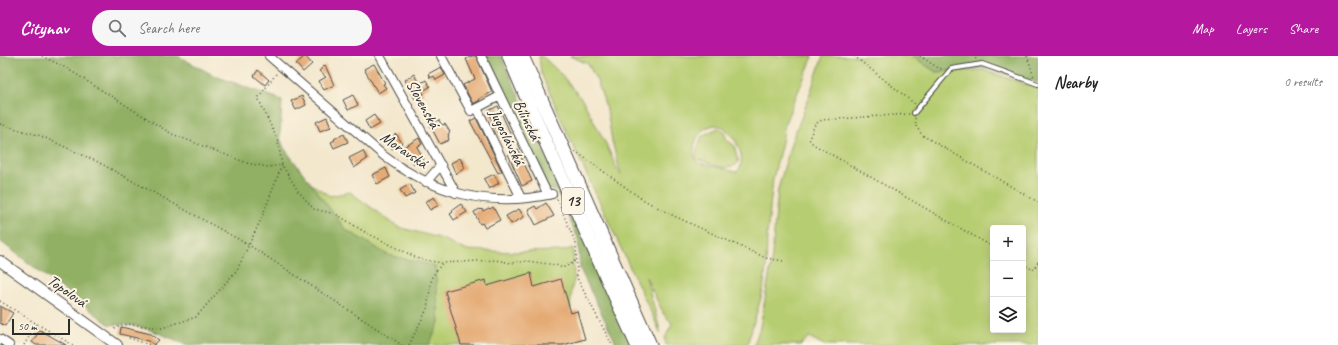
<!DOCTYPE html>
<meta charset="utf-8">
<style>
:root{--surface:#fff;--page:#f6f6f6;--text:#222;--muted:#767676;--line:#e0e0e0;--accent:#b5179e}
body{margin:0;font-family:Caveat,sans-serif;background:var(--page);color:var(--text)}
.controls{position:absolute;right:12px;bottom:12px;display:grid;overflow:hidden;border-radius:4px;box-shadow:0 2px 10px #0003}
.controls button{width:36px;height:36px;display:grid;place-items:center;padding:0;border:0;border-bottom:1px solid var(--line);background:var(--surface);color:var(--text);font:20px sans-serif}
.scale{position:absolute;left:12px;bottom:10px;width:58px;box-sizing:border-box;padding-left:4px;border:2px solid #2b2b2b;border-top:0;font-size:11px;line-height:14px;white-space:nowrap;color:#2b2b2b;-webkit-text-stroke:3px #fcf5e5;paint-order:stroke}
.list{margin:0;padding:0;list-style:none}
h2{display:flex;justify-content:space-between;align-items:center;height:52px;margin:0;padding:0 16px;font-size:17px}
h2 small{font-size:13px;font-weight:400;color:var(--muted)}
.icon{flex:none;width:22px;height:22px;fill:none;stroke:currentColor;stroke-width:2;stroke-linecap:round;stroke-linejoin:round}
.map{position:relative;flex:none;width:1038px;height:289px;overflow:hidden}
header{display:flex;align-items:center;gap:24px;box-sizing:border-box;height:56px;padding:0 20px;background:var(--accent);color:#fff}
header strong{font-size:19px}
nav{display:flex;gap:22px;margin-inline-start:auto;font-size:14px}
.search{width:280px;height:36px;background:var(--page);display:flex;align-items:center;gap:10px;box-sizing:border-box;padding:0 14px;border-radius:22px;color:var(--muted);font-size:15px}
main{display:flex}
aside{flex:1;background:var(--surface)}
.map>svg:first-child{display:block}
.green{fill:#b7cd72;stroke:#717c4e;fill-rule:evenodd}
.forest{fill:#91b064;stroke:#5e6e48}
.building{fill:#e5ab76}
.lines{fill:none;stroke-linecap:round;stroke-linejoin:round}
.service-casing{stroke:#494743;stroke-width:6}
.minor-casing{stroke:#494743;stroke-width:10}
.tertiary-casing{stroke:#494743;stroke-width:12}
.trunk-casing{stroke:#494743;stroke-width:15}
.path{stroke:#494743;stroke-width:1.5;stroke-dasharray:1 3;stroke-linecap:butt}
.service{stroke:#fff;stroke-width:4}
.minor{stroke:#fff;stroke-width:8}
.tertiary{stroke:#fff;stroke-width:10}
.trunk{stroke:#fff;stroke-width:13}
.labels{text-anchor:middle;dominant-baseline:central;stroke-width:4;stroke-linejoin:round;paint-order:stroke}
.shield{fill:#fcf5e5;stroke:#6a6863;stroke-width:1}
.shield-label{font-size:15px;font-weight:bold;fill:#2b2b2b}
.street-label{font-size:16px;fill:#2b2b2b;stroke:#fcf5e5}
</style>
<header>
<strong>Citynav</strong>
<div class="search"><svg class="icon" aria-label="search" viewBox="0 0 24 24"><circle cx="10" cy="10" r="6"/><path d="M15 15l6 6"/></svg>Search here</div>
<nav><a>Map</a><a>Layers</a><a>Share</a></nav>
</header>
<main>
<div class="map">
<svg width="1038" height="289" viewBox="0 0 1038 289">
<rect width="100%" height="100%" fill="#fcf5e5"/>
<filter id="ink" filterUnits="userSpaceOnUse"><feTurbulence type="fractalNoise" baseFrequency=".025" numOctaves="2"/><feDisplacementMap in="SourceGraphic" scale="8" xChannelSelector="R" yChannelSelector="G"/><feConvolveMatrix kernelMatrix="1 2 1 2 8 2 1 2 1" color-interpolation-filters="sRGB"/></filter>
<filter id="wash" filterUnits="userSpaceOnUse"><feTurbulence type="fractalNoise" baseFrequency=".012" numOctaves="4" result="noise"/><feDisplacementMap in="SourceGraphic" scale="16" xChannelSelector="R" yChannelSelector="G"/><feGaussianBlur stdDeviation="0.9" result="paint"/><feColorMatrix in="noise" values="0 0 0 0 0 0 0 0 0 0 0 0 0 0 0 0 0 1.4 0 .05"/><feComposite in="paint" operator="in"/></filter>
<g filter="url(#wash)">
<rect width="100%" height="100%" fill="#f3e7cc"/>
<g class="green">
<path d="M539,0H542L561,18L583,45L606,88L617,113L621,119L612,85L607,54L597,25L588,8L570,0H813L785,67L782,86L773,123L767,180L766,212L763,235L747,289H666L665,282L672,268L670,265L664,259L646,221L661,278L565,72L541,17ZM715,69C732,71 750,103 737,116L699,107C689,100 695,81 703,74C706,71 711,70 715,69Z"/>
<path d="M823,0H912L936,16L983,14L1038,32V289H824L809,281L801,289H754L760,271L771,209L778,133L792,84L802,60ZM993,172H1023V274H993Z"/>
<path d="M718,72L724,76L727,84L735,90L736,98L739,106C729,118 709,107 697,103L696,100L697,93L702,80Z"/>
<path d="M310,127L330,140L350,136L398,171L443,183L465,194L516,196L562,195L573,192L574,225L572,231L567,289H429L439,267L435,210L388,199L346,174Z"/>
</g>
<g class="forest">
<path d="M0,0H178L215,20L282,44L280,82L284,92L346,174L388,199L435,210L439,267L429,289H188C165,280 135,265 110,269L0,185Z"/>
<path d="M484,0H501L631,289H617L580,213L578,182L556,135L546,133Z"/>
<path d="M912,0H1038V27L983,11L936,16Z"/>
</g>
<g id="blocks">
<g class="building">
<path d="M305,0L312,8L303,16L296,8Z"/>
<path d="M472,0H476L492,36L479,43L480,44L473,48L463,29L475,23L466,3Z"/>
<path d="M374,8L385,27L383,28L386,32L378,37L364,13Z"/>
<path d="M325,9L334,29L324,34L319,25L326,21L319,15Z"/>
<path d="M441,11L445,19L436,24L434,20L430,22L428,18Z"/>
<path d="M258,14L269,24L265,29L254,20Z"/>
<path d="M414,18L419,28L426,24L430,31L422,35L424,38L415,43L405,24Z"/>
<path d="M353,39L358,49L348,54L343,44Z"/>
<path d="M302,40L306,49L296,54L291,45Z"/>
<path d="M498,50L512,81L502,85L488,55Z"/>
<path d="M374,59L380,68L370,74L365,65Z"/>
<path d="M327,61L331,71L320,75L316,66Z"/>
<path d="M476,62L502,115L498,117L470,65Z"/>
<path d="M439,64L441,68H442L443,69L445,68L450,76L448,78L449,80H448L449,84L440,88L430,69Z"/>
<path d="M344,78L348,86L334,92L331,86L335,84L334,83Z"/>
<path d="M396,78L402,87L392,93L387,84Z"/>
<path d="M419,82L422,88L417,91L424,103L414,108L409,100L406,101L401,93Z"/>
<path d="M518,94L532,125L522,130L508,98Z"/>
<path d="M363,95L367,103L354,112L349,102Z"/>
<path d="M460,102L465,112L456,118L451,107Z"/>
<path d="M386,112L390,121L377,128L372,119Z"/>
<path d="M494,118L499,127L489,133L484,123Z"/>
<path d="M410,128L415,137L405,142L400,134Z"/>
<path d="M434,141L439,149L430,154L425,146Z"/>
<path d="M546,147L554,160L536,169L528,154L535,150L537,153Z"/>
<path d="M461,148L467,156L454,164L450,158L453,156L452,154Z"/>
<path d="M493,151L500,164L485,172L482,167L480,168L474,156L480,153L481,154L482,153L483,155L489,152L490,153Z"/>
<path d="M519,153L524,161L511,168L506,160Z"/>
<path d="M531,217L534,231L561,223L571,257L577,255L585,283L563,289H461L445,235L486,224L487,230Z"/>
<path d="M0,250L13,257L5,270L0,267Z"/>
<path d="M121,271L151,278L159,284L154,289L149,285L120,278Z"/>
<path d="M40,274L66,289H36L32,286Z"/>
</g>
</g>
</g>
<g filter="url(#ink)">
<use href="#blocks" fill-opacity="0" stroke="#494743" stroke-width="1"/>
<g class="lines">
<g class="service-casing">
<path id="service" d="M914,57L951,13L982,8L1038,28"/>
</g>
<g class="minor-casing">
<g id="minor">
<path d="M269,0L384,100C435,138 489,152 552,138"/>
<path d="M380,0L456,137"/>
<path d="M441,0L471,55L477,52L521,142"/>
<path d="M481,0L548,139"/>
<path d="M477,52L500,40"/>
<path d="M426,126L441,109"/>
<path d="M0,283L9,289"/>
</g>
</g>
<g class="tertiary-casing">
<path id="tertiary" d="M0,205L117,289"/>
</g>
<g class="trunk-casing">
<g id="trunk">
<path d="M509,0L543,80L637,289"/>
<path d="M522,0L650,289"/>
</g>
</g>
<g class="path">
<path d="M42,0L66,12L172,78L247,107L268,111L282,109L262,161L237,214L196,261L162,272L128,268L116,271L113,275"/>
<path d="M854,0L915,48"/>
<path d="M920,0L938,12L943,13"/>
<path d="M972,0L976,3"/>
<path d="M1027,0L1034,21"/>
<path d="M276,18L258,42L278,85L282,109L298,135L314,153L336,158L363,175L419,203L442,207L496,204L511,207L527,205L556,209L562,212L571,208L577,203"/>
<path d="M909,58L822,64L815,68L809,83L813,88L993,191"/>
<path d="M915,62L916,70L922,79L1038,146"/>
<path d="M0,68L41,80L98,106L249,189L402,289"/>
<path d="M575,95L642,143L674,160L766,202L784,205"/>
<path d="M557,143L576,188L577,222L612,289"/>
<path d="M1023,208L1033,214L1038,206"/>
<path d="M0,245L37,268L73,289"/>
<path d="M129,282L150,289"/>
<path d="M24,289L37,268"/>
<path d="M409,289L427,253L432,221L442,207"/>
</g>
<use href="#service" class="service"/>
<use href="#minor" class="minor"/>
<use href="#tertiary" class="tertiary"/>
<use href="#trunk" class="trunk"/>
</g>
</g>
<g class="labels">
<rect class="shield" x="562" y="132" width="22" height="26" rx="3"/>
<g class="shield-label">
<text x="573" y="145">13</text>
</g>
<g class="street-label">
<text transform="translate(423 48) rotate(61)">Slovenská</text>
<text transform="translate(527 64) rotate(64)">Bílinská</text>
<text transform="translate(507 81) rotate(64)">Jugoslávská</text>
<text transform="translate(404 94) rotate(34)">Moravská</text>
<text transform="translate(67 235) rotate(35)">Topolová</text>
</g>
</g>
</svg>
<div class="controls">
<button>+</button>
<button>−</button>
<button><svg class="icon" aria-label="layers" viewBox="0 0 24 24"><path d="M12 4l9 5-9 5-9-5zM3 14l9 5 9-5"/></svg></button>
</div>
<div class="scale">50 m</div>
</div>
<aside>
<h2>Nearby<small>0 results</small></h2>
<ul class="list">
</ul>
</aside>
</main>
